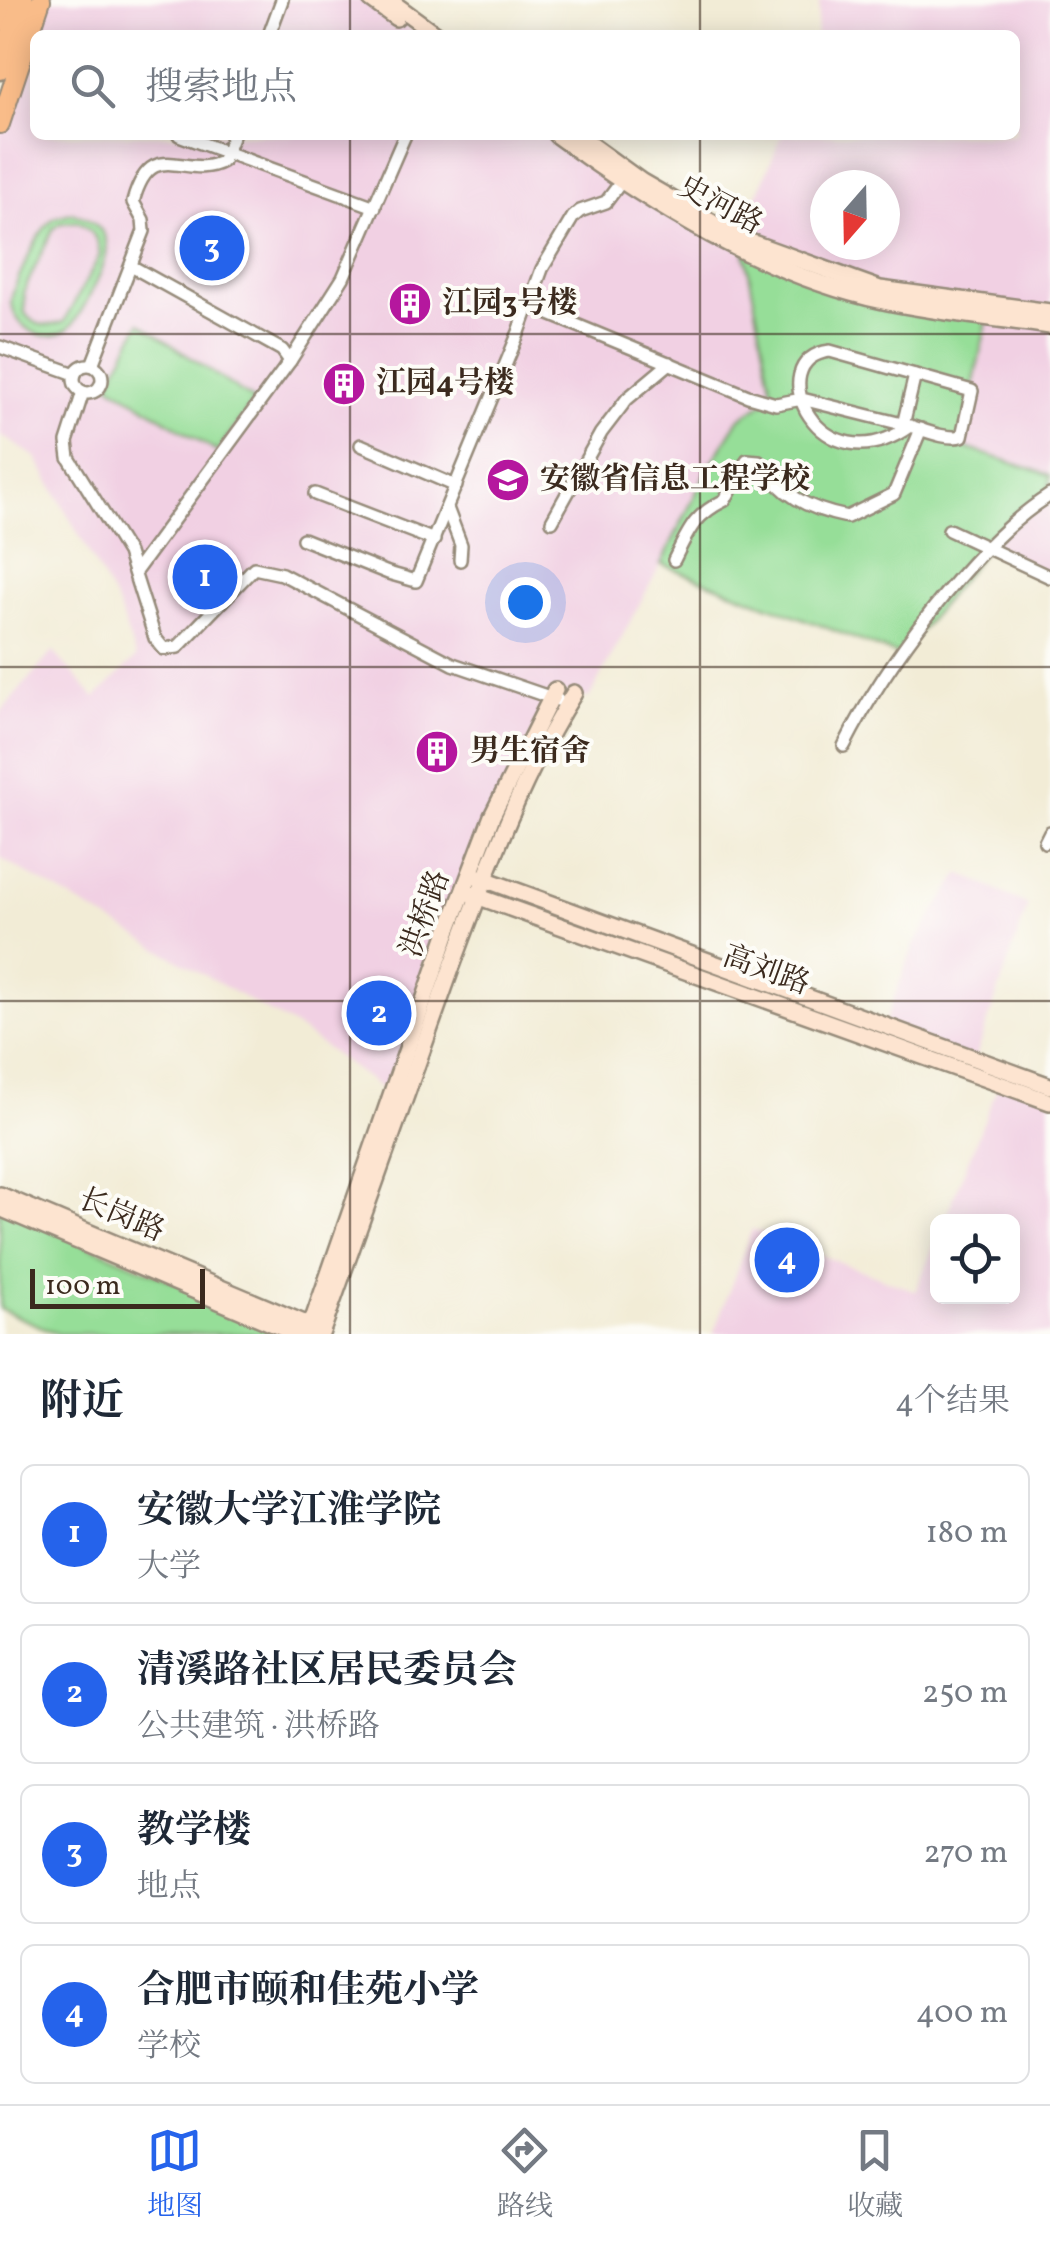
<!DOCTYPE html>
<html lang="zh">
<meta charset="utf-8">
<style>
:root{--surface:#fff;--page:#f6f6f7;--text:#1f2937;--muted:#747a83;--line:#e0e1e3;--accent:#2563eb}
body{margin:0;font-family:Vollkorn,"Noto Serif SC",serif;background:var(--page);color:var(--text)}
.controls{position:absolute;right:30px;bottom:30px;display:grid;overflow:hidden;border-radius:15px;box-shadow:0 5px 25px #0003}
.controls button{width:90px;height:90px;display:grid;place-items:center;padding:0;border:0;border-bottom:2px solid var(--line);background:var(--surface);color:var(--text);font:50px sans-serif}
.compass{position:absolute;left:810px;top:170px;width:90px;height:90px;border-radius:50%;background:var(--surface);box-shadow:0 5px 25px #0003;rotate:200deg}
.scale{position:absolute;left:30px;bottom:25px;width:175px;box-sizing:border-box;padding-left:10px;border:5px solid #3b2a1e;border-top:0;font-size:28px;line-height:35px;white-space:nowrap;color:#3b2a1e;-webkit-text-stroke:8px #fdfcf7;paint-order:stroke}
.you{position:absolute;left:525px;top:602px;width:35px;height:35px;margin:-25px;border:8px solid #fff;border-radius:50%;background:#1a73e8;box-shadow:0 0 0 15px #1a73e833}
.badge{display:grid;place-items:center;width:65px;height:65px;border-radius:50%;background:var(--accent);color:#fff;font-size:32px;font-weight:700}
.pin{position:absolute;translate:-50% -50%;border:5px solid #fff;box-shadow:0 2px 10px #0006}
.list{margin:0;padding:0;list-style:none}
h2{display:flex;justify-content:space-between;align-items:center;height:130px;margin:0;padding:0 40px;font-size:42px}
h2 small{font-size:32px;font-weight:400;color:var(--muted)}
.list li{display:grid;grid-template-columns:65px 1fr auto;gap:30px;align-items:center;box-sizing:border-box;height:140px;margin:0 20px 20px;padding:0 20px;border:2px solid var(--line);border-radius:15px}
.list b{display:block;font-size:38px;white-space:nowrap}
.list p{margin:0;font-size:32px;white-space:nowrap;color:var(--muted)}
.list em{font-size:32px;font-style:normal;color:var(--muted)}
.icon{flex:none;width:55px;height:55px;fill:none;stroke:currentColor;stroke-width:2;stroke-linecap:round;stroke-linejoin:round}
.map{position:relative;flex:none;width:1050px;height:1334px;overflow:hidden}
.search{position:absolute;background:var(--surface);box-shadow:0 5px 25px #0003;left:30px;right:30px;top:30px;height:110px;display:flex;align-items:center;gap:25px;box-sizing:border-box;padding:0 35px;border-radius:15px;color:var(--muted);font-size:38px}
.sheet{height:770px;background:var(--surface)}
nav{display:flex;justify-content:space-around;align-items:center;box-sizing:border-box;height:140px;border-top:2px solid var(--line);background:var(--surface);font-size:28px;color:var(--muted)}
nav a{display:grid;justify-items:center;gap:5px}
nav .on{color:var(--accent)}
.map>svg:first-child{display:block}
.built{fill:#f1d0e3;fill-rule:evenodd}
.green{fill:#96de98;stroke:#68845b;stroke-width:2.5;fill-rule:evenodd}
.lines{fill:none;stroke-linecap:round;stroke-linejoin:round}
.street-casing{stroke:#968b7a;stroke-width:16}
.secondary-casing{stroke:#968b7a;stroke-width:20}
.primary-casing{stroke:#968b7a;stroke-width:22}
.highway-casing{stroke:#968b7a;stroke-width:25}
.street{stroke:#fff;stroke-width:11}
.secondary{stroke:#fde4d0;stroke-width:15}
.primary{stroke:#f9bc89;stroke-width:18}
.highway{stroke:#f9bc89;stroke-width:20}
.grid{fill:none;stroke:#3b2a1e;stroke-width:2.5;stroke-opacity:0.55}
.labels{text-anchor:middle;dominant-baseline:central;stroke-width:8;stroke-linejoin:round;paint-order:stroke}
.street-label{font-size:30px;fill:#3b2a1e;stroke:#fdfcf7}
.poi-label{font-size:30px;font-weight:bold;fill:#3b2a1e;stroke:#fdfcf7;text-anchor:start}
</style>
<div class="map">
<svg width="1050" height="1334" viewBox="0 0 1050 1334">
<rect width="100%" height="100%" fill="#fdfcf7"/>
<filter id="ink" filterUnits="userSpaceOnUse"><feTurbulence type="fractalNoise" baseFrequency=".01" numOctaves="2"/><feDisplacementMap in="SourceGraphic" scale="20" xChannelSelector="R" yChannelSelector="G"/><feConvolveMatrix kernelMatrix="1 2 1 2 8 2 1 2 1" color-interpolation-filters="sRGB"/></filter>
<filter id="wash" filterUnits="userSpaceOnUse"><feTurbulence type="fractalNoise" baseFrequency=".0048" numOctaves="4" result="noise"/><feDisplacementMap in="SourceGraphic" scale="40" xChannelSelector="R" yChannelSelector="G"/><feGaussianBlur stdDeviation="2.25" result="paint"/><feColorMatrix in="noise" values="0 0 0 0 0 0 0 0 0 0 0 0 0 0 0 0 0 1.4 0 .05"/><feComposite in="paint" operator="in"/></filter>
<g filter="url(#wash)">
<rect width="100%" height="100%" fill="#f2ecd6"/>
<g class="built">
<path d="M41,0H371L419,35H35V135H556L745,252L773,396L739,419L708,469L661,564L589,698L555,691L516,764L390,1095L302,1031L0,858V713L53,651L95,698L136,658L117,604L36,457L0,435V124Z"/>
<path d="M820,0H1050V312L880,289L739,238L782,135H1015V35H816ZM825,185H885V245H825Z"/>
<path d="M988,317L1050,326V475L960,447Z"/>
<path d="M1050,495V577L990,543Z"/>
<path d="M960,873L1028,905L972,1068L880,1035L914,945Z"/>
<path d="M1001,1078L1050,1096V1334H713L752,1229L916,1291L937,1238L938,1296H1012V1222L944,1221Z"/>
</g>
<g class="green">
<path d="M73,213C122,229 108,259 91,293C80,313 70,341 42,335C32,333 23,327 17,318C15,316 12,307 11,304C10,291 37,237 46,226C53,216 62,215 73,213ZM77,222C91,229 101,241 99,257L64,322C49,327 35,328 25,313L24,291L53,229L61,223Z"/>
<path d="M745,252L988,317L960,446L1050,475V495L990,543L900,656L661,564L708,469L739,419L773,396Z"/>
<path d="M140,323L254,401L217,452L109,384Z"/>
<path d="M0,1208L297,1334H58L0,1309Z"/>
</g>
</g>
<g filter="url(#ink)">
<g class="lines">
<g class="street-casing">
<g id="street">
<path d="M269,35L282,0"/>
<path d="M179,135L375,207"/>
<path d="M131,266L282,350L290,361L135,572"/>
<path d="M528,305L748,396L776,404L802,399L910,426C926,431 947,440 962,436L972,391L830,351C759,359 819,491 910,426"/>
<path d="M0,347L75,374"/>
<path d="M290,361L343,278L405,135"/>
<circle cx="88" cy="379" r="14"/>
<path d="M92,365L144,231L143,220L133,202C152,133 186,182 223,161L233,135"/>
<path d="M83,392L67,442L69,458L128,553L155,638L164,649L178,647L254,568L282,574L453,664L558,700"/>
<path d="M903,425L915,375"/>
<path d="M361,445L456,486"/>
<path d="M315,494L434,540"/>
<path d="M447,508L461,545L460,560"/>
<path d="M552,521L601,433L627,399L670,363"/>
<path d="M949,530L1050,577"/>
<path d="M303,539L388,573L416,581L519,332L542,269L573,217L580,211L606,202L621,182"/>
<path d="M674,560C689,530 694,515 725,500L747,460L759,461C781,495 808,509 847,517L894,494L921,429"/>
<path d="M844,746C885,665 973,544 1050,495"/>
<path d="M1045,842L1050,832"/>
</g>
</g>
<g class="secondary-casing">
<g id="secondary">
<path d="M371,0L396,18"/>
<path d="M389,0L437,35"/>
<path d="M556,135C653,206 764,275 883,301C938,313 995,318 1050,326"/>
<path d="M577,135L642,182L739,238L880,289L1050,312"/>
<path d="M476,876L1050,1086"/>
<path d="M471,894L1050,1102"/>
<path d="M0,1195L318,1329"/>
<path d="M0,1208L297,1334"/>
<path d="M308,1334L447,934L492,816L555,690"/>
<path d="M321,1334C364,1212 407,1090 451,969C487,872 519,781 574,693"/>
</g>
</g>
<g class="primary-casing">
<path id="primary" d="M0,124L41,0"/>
</g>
<g class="highway-casing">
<g id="highway">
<path d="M0,20L7,0"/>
<path d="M0,69L23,0"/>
</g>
</g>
<use href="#street" class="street"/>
<use href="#secondary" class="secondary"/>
<use href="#primary" class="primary"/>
<use href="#highway" class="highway"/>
</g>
</g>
<path class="grid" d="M350,0V35M700,0V35M350,135V1334M700,135V1334M0,334H1050M0,667H1050M0,1001H1050"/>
<defs>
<g id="building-disc" transform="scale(2.25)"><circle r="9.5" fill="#b5179e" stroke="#fdfcf7"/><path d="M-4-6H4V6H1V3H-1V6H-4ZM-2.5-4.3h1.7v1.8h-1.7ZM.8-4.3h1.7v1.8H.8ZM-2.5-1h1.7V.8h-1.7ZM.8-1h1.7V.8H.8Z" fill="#fff"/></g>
<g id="university-disc" transform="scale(2.25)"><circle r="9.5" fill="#b5179e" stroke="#fdfcf7"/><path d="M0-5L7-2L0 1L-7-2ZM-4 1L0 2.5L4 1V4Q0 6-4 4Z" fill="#fff"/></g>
</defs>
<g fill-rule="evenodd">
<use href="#building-disc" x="410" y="304"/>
<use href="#building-disc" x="344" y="384"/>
<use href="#university-disc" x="508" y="480"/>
<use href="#building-disc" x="437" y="752"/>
</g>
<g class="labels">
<g class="street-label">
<text transform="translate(720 206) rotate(28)">史河路</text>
<text transform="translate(426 914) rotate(-70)">洪桥路</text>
<text transform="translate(766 971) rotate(20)">高刘路</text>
<text transform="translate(121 1216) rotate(23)">长岗路</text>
</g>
<g class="poi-label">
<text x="442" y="304">江园3号楼</text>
<text x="376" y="384">江园4号楼</text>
<text x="540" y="480">安徽省信息工程学校</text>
<text x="470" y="752">男生宿舍</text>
</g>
</g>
</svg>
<div class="controls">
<button><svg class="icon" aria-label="locate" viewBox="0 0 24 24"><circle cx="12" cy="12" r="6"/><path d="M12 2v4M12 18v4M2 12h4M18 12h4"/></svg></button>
</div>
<svg class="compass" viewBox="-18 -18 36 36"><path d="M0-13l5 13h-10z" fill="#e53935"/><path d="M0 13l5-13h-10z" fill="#747a83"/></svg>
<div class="scale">100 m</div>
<div class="you"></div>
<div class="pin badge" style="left:205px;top:577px">1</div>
<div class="pin badge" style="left:379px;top:1013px">2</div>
<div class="pin badge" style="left:212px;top:248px">3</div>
<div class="pin badge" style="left:787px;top:1260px">4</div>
<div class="search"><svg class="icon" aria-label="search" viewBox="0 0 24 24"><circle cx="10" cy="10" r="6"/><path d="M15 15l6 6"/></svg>搜索地点</div>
</div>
<section class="sheet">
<h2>附近<small>4个结果</small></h2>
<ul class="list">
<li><span class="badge">1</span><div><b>安徽大学江淮学院</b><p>大学</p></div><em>180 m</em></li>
<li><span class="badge">2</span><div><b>清溪路社区居民委员会</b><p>公共建筑 · 洪桥路</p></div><em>250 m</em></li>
<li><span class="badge">3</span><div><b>教学楼</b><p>地点</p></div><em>270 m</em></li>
<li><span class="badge">4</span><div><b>合肥市颐和佳苑小学</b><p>学校</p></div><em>400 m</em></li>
</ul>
</section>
<nav>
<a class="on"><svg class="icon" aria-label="map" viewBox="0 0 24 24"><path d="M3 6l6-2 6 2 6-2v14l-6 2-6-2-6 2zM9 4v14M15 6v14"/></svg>地图</a>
<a><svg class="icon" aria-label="directions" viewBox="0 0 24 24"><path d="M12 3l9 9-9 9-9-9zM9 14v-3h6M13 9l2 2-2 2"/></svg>路线</a>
<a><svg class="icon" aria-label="saved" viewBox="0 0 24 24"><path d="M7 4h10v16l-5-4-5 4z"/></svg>收藏</a>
</nav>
